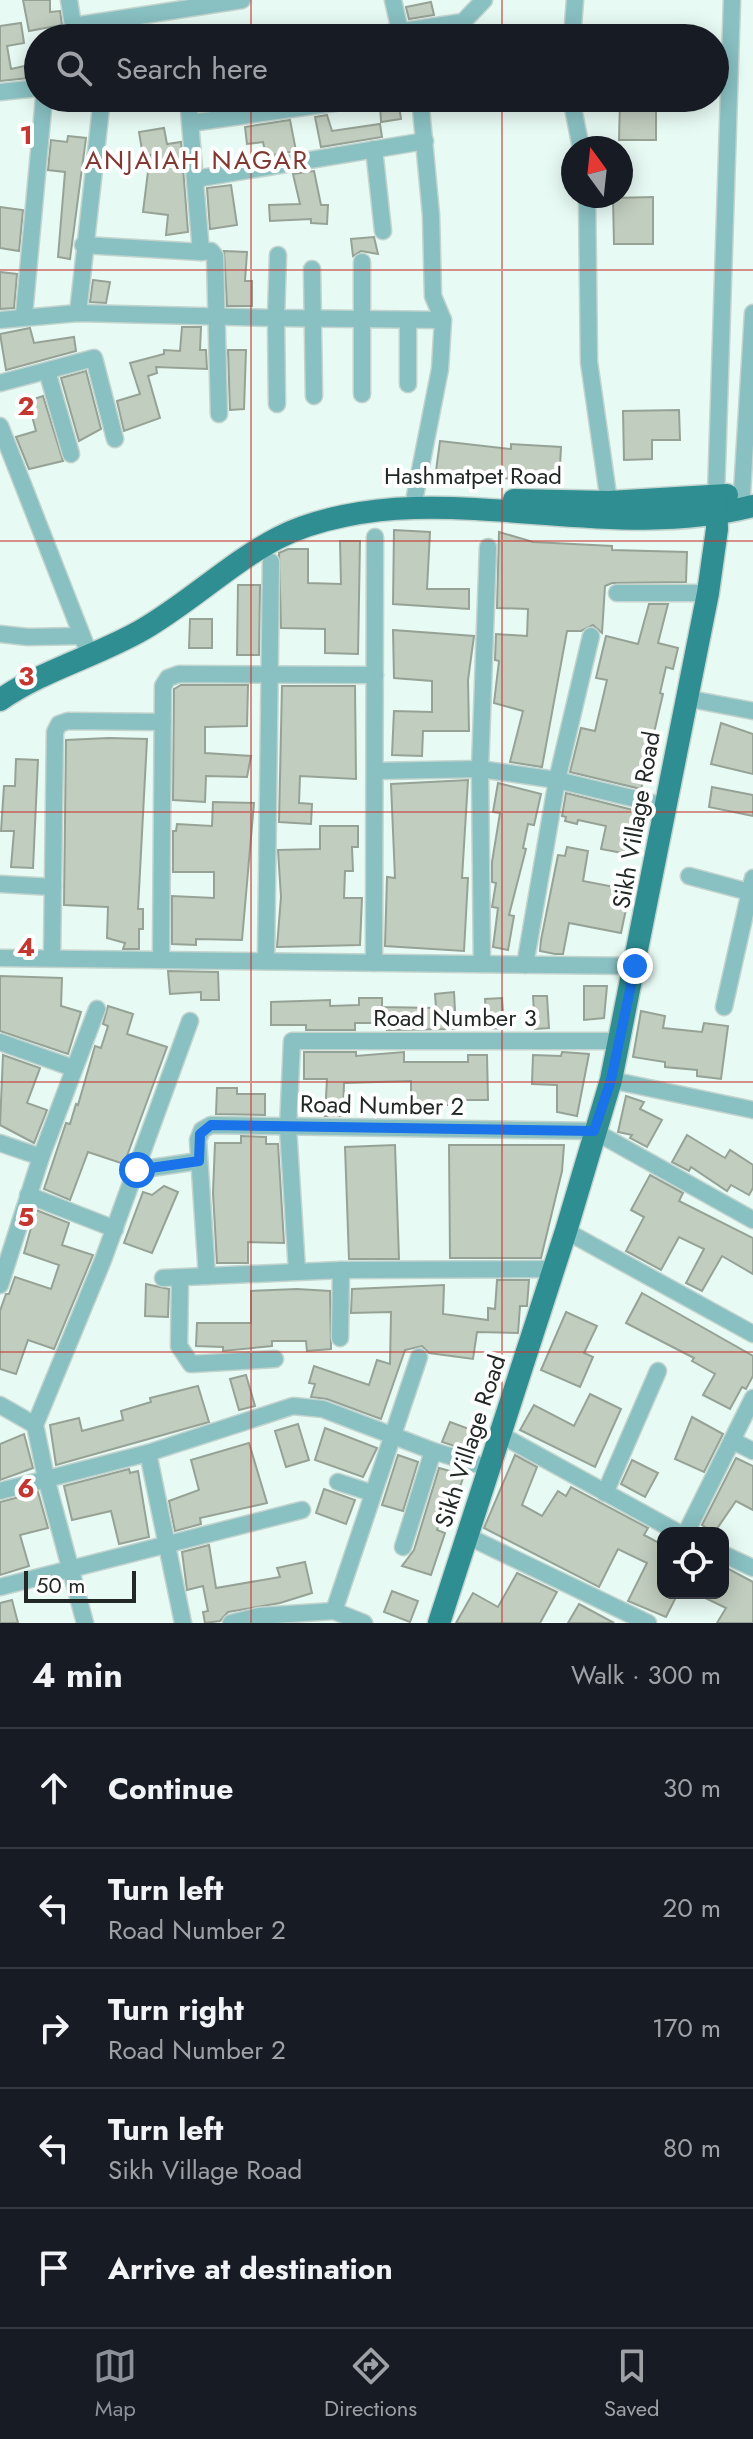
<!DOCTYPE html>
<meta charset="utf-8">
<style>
:root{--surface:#171b24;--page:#242831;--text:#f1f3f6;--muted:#9ea1a6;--line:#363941;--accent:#8c9099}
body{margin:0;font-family:Jost,sans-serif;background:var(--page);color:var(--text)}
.controls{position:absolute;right:24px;bottom:24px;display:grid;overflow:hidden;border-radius:16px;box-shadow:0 4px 20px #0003}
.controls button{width:72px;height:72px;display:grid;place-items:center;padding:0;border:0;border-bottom:2px solid var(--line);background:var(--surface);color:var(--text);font:40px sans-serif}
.compass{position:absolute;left:561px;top:136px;width:72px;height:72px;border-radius:50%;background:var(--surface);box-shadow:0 4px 20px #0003;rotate:345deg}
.scale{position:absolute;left:24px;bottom:20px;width:112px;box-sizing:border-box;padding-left:8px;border:4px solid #212825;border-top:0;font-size:22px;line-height:28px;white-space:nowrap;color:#212825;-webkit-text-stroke:6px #fff;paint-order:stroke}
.stop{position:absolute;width:24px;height:24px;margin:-18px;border:6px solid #1a73e8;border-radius:50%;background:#fff}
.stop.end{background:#1a73e8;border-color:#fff;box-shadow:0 2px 8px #0008}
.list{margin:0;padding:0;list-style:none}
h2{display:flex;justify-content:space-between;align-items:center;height:104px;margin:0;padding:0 32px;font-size:34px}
h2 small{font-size:26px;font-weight:400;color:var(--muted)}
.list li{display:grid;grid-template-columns:52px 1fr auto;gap:24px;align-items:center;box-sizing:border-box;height:120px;padding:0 32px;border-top:2px solid var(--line)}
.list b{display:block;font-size:30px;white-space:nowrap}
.list p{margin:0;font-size:26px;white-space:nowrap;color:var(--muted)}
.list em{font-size:26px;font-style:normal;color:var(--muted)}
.icon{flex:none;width:44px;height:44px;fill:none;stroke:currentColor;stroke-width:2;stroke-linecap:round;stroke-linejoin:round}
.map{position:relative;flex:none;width:753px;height:1623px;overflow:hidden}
.search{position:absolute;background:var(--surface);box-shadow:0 4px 20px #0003;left:24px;right:24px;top:24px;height:88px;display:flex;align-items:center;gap:20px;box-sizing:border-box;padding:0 28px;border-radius:44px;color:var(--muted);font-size:30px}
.sheet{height:704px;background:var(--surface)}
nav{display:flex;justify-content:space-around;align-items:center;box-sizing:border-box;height:112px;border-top:2px solid var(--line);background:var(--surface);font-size:22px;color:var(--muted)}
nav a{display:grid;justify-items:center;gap:4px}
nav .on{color:var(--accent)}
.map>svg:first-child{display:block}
.building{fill:#c1cdbf;stroke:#96a295;stroke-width:2}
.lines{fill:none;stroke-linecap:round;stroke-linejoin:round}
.minor-casing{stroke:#c3d4ce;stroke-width:19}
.major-casing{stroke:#c3d4ce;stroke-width:25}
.minor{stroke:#89c0c2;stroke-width:16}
.major{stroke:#2e8e92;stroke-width:22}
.route{stroke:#1a73e8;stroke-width:10}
.grid{fill:none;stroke:#c43630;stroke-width:2;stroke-opacity:0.55}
.labels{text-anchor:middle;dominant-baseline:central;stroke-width:8;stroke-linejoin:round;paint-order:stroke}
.street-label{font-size:24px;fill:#212825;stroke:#fff}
.neighbourhood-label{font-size:26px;letter-spacing:2px;fill:#803832;stroke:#fff}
.grid-label{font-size:26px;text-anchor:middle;font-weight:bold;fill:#c43630;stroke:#fff;stroke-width:8;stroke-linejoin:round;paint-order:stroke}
</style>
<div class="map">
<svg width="753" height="1623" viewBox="0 0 753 1623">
<rect width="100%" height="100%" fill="#e7faf3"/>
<g class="building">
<path d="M23,0H50V12L60,11L62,25L29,31Z"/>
<path d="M431,2L434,15L409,19L406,7Z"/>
<path d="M21,23L24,43L7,46L11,69L38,63V77L0,81V26Z"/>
<path d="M145,26L147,38H108L107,32Z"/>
<path d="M398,100L401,119L381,122L380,103Z"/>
<path d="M620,101H656V140H619Z"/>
<path d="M327,115L332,131L380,124L382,137L321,147L315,117Z"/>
<path d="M290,120L296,151L266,156L263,142L247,144L245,127Z"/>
<path d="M164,128L167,144L181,142L188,232L166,235L168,215L143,212L150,155L143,156L139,132Z"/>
<path d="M68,136L86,138L70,259L58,257L65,172L48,170L51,140L67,142Z"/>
<path d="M314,171L321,205H328L327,224L311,223V219L270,221L269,205L300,204L293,174Z"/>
<path d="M231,185L237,225L210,229L207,188Z"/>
<path d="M653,197V244H614L613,198Z"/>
<path d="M0,207L23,210L19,251L0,248Z"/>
<path d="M374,237L378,254L361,251L353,256L351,239Z"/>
<path d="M224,251L247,252L245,281H252V306H227Z"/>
<path d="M0,272L17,274L14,308L0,309Z"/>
<path d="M93,280L110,282L106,303L90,302Z"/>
<path d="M182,327H201L200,350H206L207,369L156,367L157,373L148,376L160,418L124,431L117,401L140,394L130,363L164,354V350L180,351Z"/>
<path d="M30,328L34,343L74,337L76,351L6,370L0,334Z"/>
<path d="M228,350H246L244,409L230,410Z"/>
<path d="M86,371L101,429L79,441L61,378Z"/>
<path d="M43,396L63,461L29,469L16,437L36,431L28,401Z"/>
<path d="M679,410L680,440H652V459L624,460L623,411Z"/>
<path d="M440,441L511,449V444L561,447L559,484L436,471Z"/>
<path d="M394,530L430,532L427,589H469V609L393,604Z"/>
<path d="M499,532L533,542L612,546V550L687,552L686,582L612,583L605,586L602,633L593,625L581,631H567L542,767L510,762L523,711L494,703L499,661L495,660L496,634L527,636L528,609L497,608Z"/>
<path d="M340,541H360L358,654L325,653V629L281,628L279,553L288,549H308V583L341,584Z"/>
<path d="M238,585H260L259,655H237Z"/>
<path d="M649,604H668L658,643L678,648L673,669L666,667L660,693L663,694L641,789L570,772L581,728L595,731L607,680L596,678L606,636L638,644Z"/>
<path d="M190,619H212V648H189Z"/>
<path d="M393,630L474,636L468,680L469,731H423L422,756L392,755L394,711L432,712V681L394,678Z"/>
<path d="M181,685H248L247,726L205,727V753L251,756L247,777L206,776L205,802L173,800L174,689Z"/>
<path d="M282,686H355L356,779L300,776L299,803L312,804L311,824L279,822Z"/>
<path d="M721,723L753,734V774L711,764Z"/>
<path d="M109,738L147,739L138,909H143V929H139V949H123L125,943L107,938L108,907L64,905L66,740Z"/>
<path d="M16,759L38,760L33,868L11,867L14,831H1L4,786H15Z"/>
<path d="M468,780L462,878H468L464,951L385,946L387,877L395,878L391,784Z"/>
<path d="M498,783L541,794L534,825L528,824L523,848L526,849L509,915L514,916L508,950L493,947L498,908L492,907L496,883L492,882V862L500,813L493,812Z"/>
<path d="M712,787L753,795V816L709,807Z"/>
<path d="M566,793L637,811L628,854L601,849L606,826L578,820L577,824L565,821L566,817L562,816Z"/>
<path d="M213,802L254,803L242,940L196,939V945L172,944V896L214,898V872H173V831H176L177,824L212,826Z"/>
<path d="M320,826H358V847H352L353,871H345L344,898H362L360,945L277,947L281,897L278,850L320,849Z"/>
<path d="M567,847L588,851L583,881L630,890L621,933L569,923L563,954H555L540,951L541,940L558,855L565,856Z"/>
<path d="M168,971L218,972L219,1000H201V992L170,994Z"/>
<path d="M0,976L62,978L61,1006L81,1012L68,1054L0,1031Z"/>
<path d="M584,986H607L604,1018L584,1020Z"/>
<path d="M454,992L456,1029L387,1030V1023H355V1030H306V1025H271V1002L330,1000V1006L359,1005V998H382V1007L436,1008L435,994Z"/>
<path d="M533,996H547L549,1028L535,1029Z"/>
<path d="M502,998L504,1028L487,1029L485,999Z"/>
<path d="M108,1006L133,1014L127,1034L167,1047L124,1164L88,1152L70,1200L44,1189L66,1123L70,1124L76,1104L78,1105L95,1046L101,1048L108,1026L103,1024Z"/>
<path d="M641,1011L665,1016L663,1028L702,1032L704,1023L728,1026L721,1079L697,1076V1070L665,1067V1062L633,1057Z"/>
<path d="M304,1052H356V1056L404,1052V1062H468V1055H487L488,1100H459L458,1105H411V1081L344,1083L343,1116H325L327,1079H304Z"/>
<path d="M562,1052L589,1054L577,1116L557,1112V1085L532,1084L533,1055L561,1056Z"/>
<path d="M3,1055L40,1068L27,1103L47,1110L34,1143L0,1125Z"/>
<path d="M217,1088H237V1094H265V1115L216,1114Z"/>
<path d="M626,1096L644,1102L640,1109L662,1120L647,1147L630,1138L632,1135L618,1132Z"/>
<path d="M687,1135L725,1158L730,1150L753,1165V1188L749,1195L731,1185L727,1191L691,1167L689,1171L672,1162Z"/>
<path d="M241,1136L266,1137V1144H278L284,1243L248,1242V1263H217L213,1193L215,1143H241Z"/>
<path d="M395,1145L399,1259H349L345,1147Z"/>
<path d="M449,1145H564L562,1171L541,1258H450Z"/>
<path d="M650,1175L683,1193L679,1201L753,1238V1274L722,1256L702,1291L686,1283L704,1249L679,1237L661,1270L626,1251L644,1217L631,1210Z"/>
<path d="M164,1186L178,1192L152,1253L124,1243L143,1192L152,1195Z"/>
<path d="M36,1210L69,1223L62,1245L93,1255L54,1349L28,1340L16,1374L0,1369V1311L6,1294H9L15,1277L51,1289L59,1265L24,1253Z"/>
<path d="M497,1280H529L527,1306H520L518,1333L477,1332L473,1359L429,1353L422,1346L405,1350L381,1419L327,1399L311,1397L315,1384L309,1383L314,1366L369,1385L377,1360L390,1364L391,1312L351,1313L352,1289L444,1285L443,1314L488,1320V1308L495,1309Z"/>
<path d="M146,1284L169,1289L168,1317L145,1316Z"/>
<path d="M297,1289L330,1291L331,1349L307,1351L306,1341H272V1346L223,1351V1347L196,1346L197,1323H251V1291Z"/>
<path d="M642,1293L753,1356V1376L746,1389L742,1387L730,1409L703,1395L715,1374L692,1361L694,1358L626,1323Z"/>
<path d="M566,1312L597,1326L584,1353L593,1357L580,1387L541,1370Z"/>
<path d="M246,1375L255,1406L239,1410L230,1379Z"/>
<path d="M198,1386L209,1422L56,1465L50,1425L79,1418L82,1431L123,1420L121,1411L151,1402L150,1398Z"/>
<path d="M590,1394L621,1409L595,1467L520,1430L534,1405L574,1426Z"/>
<path d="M692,1417L723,1434L704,1472L675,1459Z"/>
<path d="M450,1422L480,1433L473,1452L442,1442Z"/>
<path d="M298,1424L309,1460L286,1467L275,1431Z"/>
<path d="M325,1428L377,1448L363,1477L315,1460Z"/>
<path d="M24,1434L33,1468L0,1480V1444Z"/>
<path d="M249,1443L267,1503L200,1518L201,1524L175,1531L169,1501L199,1490L191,1460Z"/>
<path d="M398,1455L418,1462L403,1511L382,1505Z"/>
<path d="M515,1455L537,1467L522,1505L542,1516L558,1491L566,1496L571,1487L648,1528L644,1535L663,1545V1593H678L666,1617L628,1601L647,1563L618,1549L599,1587L484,1528Z"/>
<path d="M736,1458L753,1466V1510L736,1501L714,1533L702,1525Z"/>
<path d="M632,1460L658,1473L645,1497L621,1484Z"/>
<path d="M439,1468L464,1475L457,1496L450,1494L437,1530L445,1533L431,1575L402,1566L414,1550Z"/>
<path d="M129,1469L130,1473L138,1471L149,1537L119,1544L111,1511L72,1520L64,1486Z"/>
<path d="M324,1489L355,1500L346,1524L316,1513Z"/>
<path d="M38,1492L48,1528L20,1535L29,1566L0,1575V1502Z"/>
<path d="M209,1545L216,1588L280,1577L277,1568L305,1562L312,1593L280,1603L228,1612L220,1621L205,1623L203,1612L208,1611L203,1586L187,1590L182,1552Z"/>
<path d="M723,1566L753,1582V1623H717L726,1608L695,1593H723Z"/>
<path d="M517,1573L557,1592L540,1623H456L473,1593L498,1607Z"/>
<path d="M392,1591L418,1601L410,1622L384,1612Z"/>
<path d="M12,1600L18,1623H0V1603Z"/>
<path d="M579,1604L614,1623H568Z"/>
</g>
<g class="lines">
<g class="minor-casing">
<g id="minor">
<path d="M69,0L75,38"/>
<path d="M393,0L400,31"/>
<path d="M73,26L242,0"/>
<path d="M357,38L463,22L484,0"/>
<path d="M572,38L575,0"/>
<path d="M0,92L38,88"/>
<path d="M188,98L201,252L211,251L215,256L219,414"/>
<path d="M571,98L581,148"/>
<path d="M191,123L370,98"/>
<path d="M374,149L383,231"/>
<path d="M195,179L425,141"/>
<path d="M587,196L589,362L609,502"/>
<path d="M83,245L201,252"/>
<path d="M278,255L276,318L443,320"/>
<path d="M312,269L314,396"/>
<path d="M78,313L102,98"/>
<path d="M24,315L44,98"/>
<path d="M0,320L78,313L276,318L277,404"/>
<path d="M408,321V384"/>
<path d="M47,371L71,454"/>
<path d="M0,383L94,358L115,439"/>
<path d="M362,394V262"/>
<path d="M0,426L90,656"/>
<path d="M415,496L440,369L443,320L433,296L431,215L420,98"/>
<path d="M716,496L732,0"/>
<path d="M741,509L753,313"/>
<path d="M617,593H708"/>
<path d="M0,634L28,637L81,636"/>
<path d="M685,698L753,711"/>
<path d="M376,771L480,769L557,780L665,806"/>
<path d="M689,876L753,893"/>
<path d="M0,884L53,887"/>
<path d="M0,958L635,966"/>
<path d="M52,958L55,732L59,724L68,721L163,722"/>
<path d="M161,960L163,686L168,678L179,674L375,675"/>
<path d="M266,961L271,562"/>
<path d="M374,963L375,537"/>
<path d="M482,964L480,769L488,547"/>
<path d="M525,965L557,780L591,636"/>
<path d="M724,1007L753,878"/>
<path d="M0,1042L73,1068"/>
<path d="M611,1080L753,1110"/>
<path d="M0,1143L41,1157"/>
<path d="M137,1170L199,1161"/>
<path d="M28,1195L115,1229"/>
<path d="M566,1231L753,1334"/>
<path d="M297,1271L288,1128L292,1041H618"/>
<path d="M207,1276L198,1140L202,1130L211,1125L594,1131L753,1220"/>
<path d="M163,1278L341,1270L553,1269"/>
<path d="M180,1278L179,1346L191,1364L275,1359"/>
<path d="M0,1285L41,1157L97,1009"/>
<path d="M340,1338L341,1270"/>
<path d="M0,1405L35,1425"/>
<path d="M501,1435L679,1533"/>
<path d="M733,1441L753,1451"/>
<path d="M148,1453L183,1623"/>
<path d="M338,1482L372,1493"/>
<path d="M0,1491L148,1453L293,1406L323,1409L433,1451L486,1467"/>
<path d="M605,1493L658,1371"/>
<path d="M686,1533L753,1398"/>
<path d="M465,1535L648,1623"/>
<path d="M403,1547L433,1451"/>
<path d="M723,1554L753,1568"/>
<path d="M0,1587L302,1510"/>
<path d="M334,1611L419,1357"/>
<path d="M85,1623L46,1478L35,1425L103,1260L190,1021"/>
<path d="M231,1623L259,1616L334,1611L364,1623"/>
</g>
</g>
<g class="major-casing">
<g id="major">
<path d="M514,500L609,502L727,495"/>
<path d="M0,700C43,670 97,656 142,630C189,603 230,563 278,538C316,518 371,509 414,508C527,505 641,535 753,506"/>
<path d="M439,1623L566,1231L611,1080L708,593L717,529L716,496"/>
</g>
</g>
<use href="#minor" class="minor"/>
<use href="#major" class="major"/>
</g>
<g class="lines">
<path class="route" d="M137,1170L199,1161L200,1134L211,1125L594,1131L611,1080L635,966"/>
</g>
<path class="grid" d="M251,0V38M502,0V38M251,98V1623M502,98V1623M0,270H753M0,541H753M0,812H753M0,1082H753M0,1352H753"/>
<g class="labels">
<g class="street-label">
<text x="473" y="475">Hashmatpet Road</text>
<text transform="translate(636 820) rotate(-80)">Sikh Village Road</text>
<text x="455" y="1017">Road Number 3</text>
<text transform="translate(382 1105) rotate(1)">Road Number 2</text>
<text transform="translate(470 1441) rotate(-72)">Sikh Village Road</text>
</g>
<g class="neighbourhood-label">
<text x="197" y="160">ANJAIAH NAGAR</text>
</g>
</g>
<g class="grid-label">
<text x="26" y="144">1</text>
<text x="26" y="415">2</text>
<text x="26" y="685">3</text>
<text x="26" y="956">4</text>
<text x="26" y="1226">5</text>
<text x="26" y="1497">6</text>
</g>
</svg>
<div class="controls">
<button><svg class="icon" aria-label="locate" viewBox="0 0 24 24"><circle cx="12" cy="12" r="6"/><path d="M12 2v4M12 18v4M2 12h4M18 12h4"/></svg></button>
</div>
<svg class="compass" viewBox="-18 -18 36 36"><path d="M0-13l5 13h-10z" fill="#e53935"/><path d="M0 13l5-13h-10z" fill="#9ea1a6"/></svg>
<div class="scale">50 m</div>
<div class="stop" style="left:137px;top:1170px"></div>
<div class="stop end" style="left:635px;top:966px"></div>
<div class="search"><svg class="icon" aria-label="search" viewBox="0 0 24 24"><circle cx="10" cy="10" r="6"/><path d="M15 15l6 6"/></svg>Search here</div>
</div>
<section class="sheet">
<h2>4 min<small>Walk · 300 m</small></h2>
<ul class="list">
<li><svg class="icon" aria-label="ahead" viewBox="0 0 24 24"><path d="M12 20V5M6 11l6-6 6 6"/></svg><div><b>Continue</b></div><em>30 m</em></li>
<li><svg class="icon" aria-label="left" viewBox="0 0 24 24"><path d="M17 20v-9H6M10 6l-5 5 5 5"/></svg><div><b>Turn left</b><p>Road Number 2</p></div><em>20 m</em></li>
<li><svg class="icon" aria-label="right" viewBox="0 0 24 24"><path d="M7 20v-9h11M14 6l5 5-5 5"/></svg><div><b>Turn right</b><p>Road Number 2</p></div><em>170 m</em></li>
<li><svg class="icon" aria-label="left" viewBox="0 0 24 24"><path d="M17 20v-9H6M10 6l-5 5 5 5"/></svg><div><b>Turn left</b><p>Sikh Village Road</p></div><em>80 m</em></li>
<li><svg class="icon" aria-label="arrive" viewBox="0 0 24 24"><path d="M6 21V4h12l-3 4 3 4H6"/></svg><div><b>Arrive at destination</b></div></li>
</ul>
</section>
<nav>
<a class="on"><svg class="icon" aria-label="map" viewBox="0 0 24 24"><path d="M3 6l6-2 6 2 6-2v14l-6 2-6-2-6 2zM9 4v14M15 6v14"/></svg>Map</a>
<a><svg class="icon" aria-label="directions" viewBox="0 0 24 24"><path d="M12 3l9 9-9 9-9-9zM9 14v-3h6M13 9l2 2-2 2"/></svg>Directions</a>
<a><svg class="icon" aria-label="saved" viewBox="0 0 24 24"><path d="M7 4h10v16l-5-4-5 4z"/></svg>Saved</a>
</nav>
